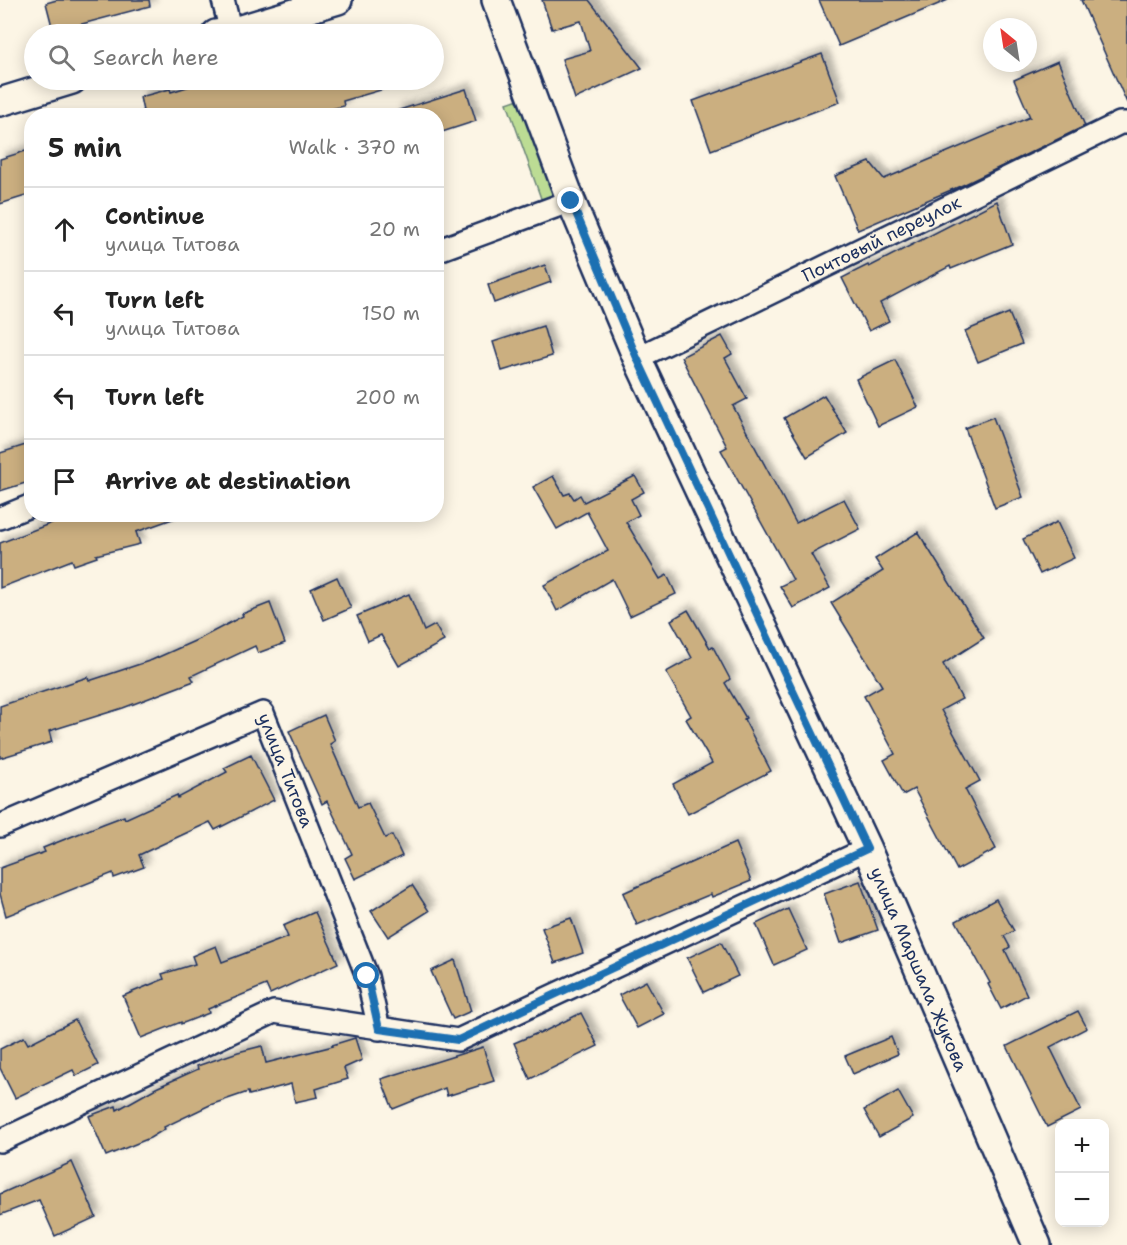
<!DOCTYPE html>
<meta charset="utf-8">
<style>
:root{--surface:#fff;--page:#f2f2f2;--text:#222;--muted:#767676;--line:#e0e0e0}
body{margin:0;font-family:"Shantell Sans",sans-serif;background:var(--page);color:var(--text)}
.controls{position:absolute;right:18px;bottom:18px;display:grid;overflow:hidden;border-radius:12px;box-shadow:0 3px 15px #0003}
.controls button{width:54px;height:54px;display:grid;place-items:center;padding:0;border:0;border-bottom:2px solid var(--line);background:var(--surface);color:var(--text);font:30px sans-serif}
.compass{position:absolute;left:983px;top:18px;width:54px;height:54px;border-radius:50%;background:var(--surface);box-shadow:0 3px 15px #0003;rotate:330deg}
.stop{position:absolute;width:18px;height:18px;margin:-14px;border:4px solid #1f6fb2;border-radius:50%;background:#fff}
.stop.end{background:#1f6fb2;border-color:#fff;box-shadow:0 2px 6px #0008}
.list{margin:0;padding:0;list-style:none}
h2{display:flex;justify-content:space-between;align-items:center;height:78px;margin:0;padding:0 24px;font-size:26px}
h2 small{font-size:20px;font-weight:400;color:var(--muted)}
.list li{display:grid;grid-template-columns:39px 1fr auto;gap:18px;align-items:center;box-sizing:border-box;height:84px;padding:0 24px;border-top:2px solid var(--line)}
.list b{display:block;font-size:22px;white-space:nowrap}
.list p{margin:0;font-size:20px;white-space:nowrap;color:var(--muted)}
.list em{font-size:20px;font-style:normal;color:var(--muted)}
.icon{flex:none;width:33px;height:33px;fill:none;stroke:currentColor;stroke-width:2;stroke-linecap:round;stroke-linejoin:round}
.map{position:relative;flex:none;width:1127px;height:1245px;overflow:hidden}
.search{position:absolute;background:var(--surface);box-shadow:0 3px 15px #0003;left:24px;top:24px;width:420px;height:66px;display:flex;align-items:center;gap:15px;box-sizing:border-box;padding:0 21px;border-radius:33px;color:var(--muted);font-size:22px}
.panel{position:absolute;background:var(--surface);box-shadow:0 3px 15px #0003;left:24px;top:108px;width:420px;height:414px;border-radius:24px}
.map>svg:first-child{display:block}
.green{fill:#bcdc94;stroke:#6c8679;stroke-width:1.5}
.building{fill:#cbaf80;stroke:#1b2f5e;stroke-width:1.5;filter:url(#shadow)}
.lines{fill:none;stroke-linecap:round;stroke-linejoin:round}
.minor-casing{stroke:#1b2f5e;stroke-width:26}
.tertiary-casing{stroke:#1b2f5e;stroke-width:32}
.minor{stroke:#fcf5e5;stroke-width:21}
.tertiary{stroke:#fcf5e5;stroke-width:27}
.route{stroke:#1f6fb2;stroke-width:8}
.labels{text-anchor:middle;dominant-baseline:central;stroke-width:4.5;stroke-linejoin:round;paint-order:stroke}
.street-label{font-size:18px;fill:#1b2f5e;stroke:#fcf5e5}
</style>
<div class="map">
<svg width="1127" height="1245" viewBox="0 0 1127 1245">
<defs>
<filter id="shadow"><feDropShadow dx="5.5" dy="-5.5" stdDeviation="3" flood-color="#0004"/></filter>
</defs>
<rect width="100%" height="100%" fill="#fcf5e5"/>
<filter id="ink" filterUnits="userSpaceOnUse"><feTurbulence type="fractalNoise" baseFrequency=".0167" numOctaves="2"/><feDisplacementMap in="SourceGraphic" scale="12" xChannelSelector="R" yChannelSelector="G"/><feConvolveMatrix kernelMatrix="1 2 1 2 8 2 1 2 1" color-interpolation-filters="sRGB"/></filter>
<g filter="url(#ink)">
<path class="green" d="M527,96L565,196L543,204L507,103Z"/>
<g class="building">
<path d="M57,0H149L150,6L78,25L81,34H54L46,3Z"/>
<path d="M542,0H589L642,68L575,99L562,59L590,51L581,21L552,29Z"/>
<path d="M819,0H948L839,46Z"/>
<path d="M1081,0H1127V103Z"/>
<path d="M822,54L840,102L711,150L693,101Z"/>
<path d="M1058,61L1085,126L965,184L858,230L835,176L870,162L884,179L1030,117L1014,80Z"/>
<path d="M209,80H398V85L343,101L344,106L301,116H144L140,97L170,89L171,92Z"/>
<path d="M466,89L476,121L436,134V116H397L396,111Z"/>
<path d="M32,149V194L0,204V159Z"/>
<path d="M997,201L1012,244L951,269L950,266L880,303L889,321L869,331L842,278L868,265L869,267Z"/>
<path d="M545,265L551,282L494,303L488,285Z"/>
<path d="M1009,313L1022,344L978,362L965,331Z"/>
<path d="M543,326L552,356L502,371L493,342Z"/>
<path d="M722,336L732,354L725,358L747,399L733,406L796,523L844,499L860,529L811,554L830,588L793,608L780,586L793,580L721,450L727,447L681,357Z"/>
<path d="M895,360L918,407L878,426L856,379Z"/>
<path d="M824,395L847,433L807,457L784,418Z"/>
<path d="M993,417L1023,497L995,508L965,428Z"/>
<path d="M32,443V481L0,491V453Z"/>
<path d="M553,476L564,495L570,493L574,499L580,495L584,502L635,476L644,492L631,499L639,515L626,522L660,579L667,575L676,594L630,616L612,579L557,611L544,585L608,551L587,512L557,529L533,487Z"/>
<path d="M75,514H177L178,517L136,532L140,544L96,555L97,557L74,565L72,560L0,588V543Z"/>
<path d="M1057,522L1074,558L1040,574L1023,539Z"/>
<path d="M918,532L984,638L943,664L962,699L941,710L980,781L965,789L996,849L957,870L914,789L903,795L884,760L895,754L864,696L882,686L831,603L883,571L875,559Z"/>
<path d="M337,577L351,608L324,620L311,589Z"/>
<path d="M409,594L424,631L435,625L444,641L399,666L381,635L368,641L357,616Z"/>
<path d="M270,603L285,643L258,653L255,646L191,676L194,681L123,708L49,731L52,742L0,758V706L88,677L89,681L152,660L199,639L243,616L242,614Z"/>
<path d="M688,610L710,648L713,647L730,679L725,683L746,718L744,719L771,771L688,814L673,784L712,763L686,719L691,716L666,672L692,658L671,620Z"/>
<path d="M324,715L335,741L330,744L358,807L368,803L385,838L392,835L402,856L355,879L345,858L352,854L327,801L322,804L289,731Z"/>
<path d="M251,755L274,800L215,830L210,822L139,855L144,867L114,878L113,873L6,916L0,894V868L45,852L43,848L103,824L124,816L125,819L177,795L178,798L227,772L224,768Z"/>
<path d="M735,843L751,881L712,897L711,894L637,925L623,893Z"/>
<path d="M860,881L878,930L841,943L824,894Z"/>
<path d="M412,885L429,911L388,937L371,911Z"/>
<path d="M996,899L1014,931L1004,936L1010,947L1005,950L1027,995L1001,1009L988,984L990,983L956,921Z"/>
<path d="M788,909L807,950L774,965L756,924Z"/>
<path d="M315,912L338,963L270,994L266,985L208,1009L209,1013L181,1024V1022L141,1038L123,996L164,979L162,974L195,964L192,956L216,946L222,962L288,937L283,926Z"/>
<path d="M571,918L583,953L555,963L542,928Z"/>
<path d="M721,942L738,976L704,992L687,958Z"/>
<path d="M455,960L471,1011L453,1019L431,971Z"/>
<path d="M646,981L664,1014L637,1028L619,995Z"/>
<path d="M1078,1011L1087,1028L1050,1047L1081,1110L1047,1127L1007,1046Z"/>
<path d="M581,1013L598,1046L530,1079L514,1043L538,1033L539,1034Z"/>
<path d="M75,1020L98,1065L76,1076L73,1070L15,1098L0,1068V1049L24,1037L28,1044Z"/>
<path d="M891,1037L898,1054L853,1074L845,1056Z"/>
<path d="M355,1038L362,1060L344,1068L348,1079L316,1089L318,1097L295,1102L291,1084L249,1095L248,1092L210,1105L164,1127L165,1129L150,1138L106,1156L89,1116L116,1106L117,1110L156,1088L198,1069L197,1066L238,1052L262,1046L266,1063L333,1046L332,1045Z"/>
<path d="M483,1047L494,1081L447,1096L445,1088L393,1109L381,1079Z"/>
<path d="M898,1091L913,1118L879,1137L864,1110Z"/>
<path d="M72,1162L96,1217L55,1236L39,1200L0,1215V1194Z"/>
</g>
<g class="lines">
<g class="minor-casing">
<g id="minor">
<path d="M223,0L231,32"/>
<path d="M436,251L571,201"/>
<path id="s1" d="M637,358L1120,123H1127"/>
<path d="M0,518L32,505"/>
<path id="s2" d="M0,826L263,713L367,976L379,1029"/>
<path d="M0,1141L274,1012L458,1040L867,849"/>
</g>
</g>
<g class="tertiary-casing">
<g id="tertiary">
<path id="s3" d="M496,0L571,201L637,358L867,849L1037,1245"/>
<path d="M216,34L231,32L338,0"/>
<path d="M0,102L72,80"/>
</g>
</g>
<use href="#minor" class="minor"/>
<use href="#tertiary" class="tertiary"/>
</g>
</g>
<g class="lines" filter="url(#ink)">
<path class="route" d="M367,976L379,1029L458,1040L867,849L637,358L571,201"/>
</g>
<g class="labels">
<g class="street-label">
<text stroke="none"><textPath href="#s1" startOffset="272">Почтовый переулок</textPath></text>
<text stroke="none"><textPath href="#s2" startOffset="348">улица Титова</textPath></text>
<text stroke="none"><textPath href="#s3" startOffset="1058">улица Маршала Жукова</textPath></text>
</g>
</g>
</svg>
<div class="controls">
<button>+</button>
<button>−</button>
</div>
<svg class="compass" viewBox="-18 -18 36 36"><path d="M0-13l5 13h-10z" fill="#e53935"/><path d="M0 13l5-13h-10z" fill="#767676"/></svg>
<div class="stop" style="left:367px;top:976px"></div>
<div class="stop end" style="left:571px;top:201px"></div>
<div class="search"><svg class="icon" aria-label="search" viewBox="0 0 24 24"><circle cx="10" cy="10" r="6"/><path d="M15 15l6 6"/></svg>Search here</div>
<section class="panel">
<h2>5 min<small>Walk · 370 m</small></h2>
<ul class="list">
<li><svg class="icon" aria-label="ahead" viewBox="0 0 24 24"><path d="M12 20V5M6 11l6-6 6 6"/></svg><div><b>Continue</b><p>улица Титова</p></div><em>20 m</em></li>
<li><svg class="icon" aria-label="left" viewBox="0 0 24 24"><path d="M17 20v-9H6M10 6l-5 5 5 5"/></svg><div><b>Turn left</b><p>улица Титова</p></div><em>150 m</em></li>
<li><svg class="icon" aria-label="left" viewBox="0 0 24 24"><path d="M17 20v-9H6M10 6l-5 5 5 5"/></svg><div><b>Turn left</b></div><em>200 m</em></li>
<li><svg class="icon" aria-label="arrive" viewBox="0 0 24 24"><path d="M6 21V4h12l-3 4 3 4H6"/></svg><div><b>Arrive at destination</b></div></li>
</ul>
</section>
</div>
